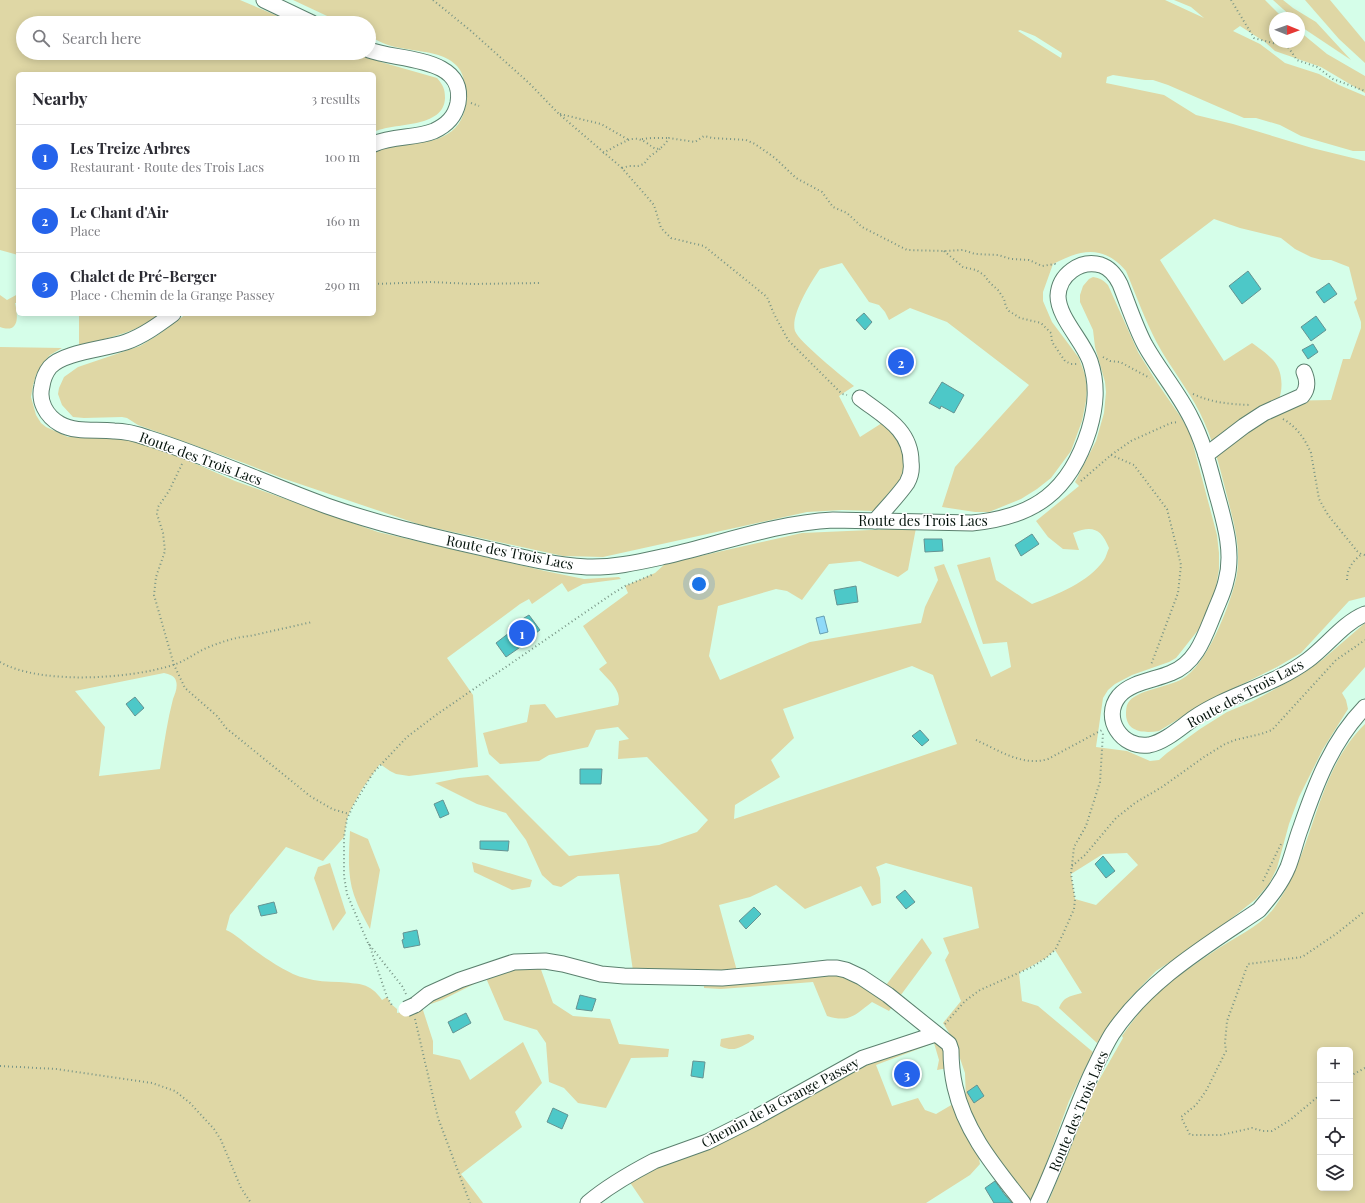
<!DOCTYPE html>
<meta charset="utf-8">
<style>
:root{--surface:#fff;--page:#f2f2f3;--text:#2b2b33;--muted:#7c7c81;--line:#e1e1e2;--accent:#2563eb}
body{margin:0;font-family:"Playfair Display",serif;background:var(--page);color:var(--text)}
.controls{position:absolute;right:12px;bottom:12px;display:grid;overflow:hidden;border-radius:6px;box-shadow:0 2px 10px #0003}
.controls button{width:36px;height:36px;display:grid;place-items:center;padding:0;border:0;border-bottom:1px solid var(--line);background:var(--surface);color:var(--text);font:20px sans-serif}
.compass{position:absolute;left:1269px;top:12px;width:36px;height:36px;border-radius:50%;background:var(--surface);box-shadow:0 2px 10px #0003;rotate:91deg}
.you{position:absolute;left:699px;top:584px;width:14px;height:14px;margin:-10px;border:3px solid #fff;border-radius:50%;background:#1a73e8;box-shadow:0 0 0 6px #1a73e833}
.badge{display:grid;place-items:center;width:26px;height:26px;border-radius:50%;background:var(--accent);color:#fff;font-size:13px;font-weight:700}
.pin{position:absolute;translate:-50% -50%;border:2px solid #fff;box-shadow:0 1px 4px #0006}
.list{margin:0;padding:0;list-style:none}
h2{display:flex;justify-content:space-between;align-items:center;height:52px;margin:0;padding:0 16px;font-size:17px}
h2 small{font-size:13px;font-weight:400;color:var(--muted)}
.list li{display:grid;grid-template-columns:26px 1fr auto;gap:12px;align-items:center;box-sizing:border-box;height:64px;padding:0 16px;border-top:1px solid var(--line)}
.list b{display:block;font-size:15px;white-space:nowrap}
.list p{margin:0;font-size:13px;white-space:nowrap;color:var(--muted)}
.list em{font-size:13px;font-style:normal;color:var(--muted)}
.icon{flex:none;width:22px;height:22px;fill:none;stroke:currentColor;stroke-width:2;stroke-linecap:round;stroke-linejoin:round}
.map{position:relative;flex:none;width:1365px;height:1203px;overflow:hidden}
.search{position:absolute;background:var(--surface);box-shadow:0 2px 10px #0003;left:16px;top:16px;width:360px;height:44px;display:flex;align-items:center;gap:10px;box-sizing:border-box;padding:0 14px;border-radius:22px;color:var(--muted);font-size:15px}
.panel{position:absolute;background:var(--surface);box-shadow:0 2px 10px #0003;left:16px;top:72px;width:360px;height:244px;border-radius:6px}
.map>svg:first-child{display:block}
.green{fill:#dfd7a5;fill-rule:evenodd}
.water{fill:#8fdaf9;stroke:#669eb2}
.building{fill:#4dc8c8;stroke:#659392}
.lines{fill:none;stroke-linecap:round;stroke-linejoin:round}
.minor-casing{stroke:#5b806e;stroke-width:17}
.path{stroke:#789586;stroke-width:2;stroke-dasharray:1 3;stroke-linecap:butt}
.minor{stroke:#fff;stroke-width:15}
.minor-bridge-casing{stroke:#5b806e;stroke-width:17;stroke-linecap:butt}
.minor-bridge{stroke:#fff;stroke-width:15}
.labels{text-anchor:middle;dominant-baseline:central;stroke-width:3;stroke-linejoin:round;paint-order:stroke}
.street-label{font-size:14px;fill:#05130c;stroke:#fff}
</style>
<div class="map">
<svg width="1365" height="1203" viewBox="0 0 1365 1203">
<rect width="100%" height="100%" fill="#d5fee9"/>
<g class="green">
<path d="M0,0H240L294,23H23V53H360L381,62L437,78C443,85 445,89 445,98C444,129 394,122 374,132V74H18V255L0,250Z"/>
<path d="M293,0H1165L1204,18L1191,7L1174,0H1265L1283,18H1275V42H1299V31L1327,54L1365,76V93L1321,67L1275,51L1265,42L1240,26L1233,31L1260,44L1285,63L1319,74L1339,85L1365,96V151H1353L1301,136L1280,125L1256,118H1244L1168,85L1153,80H1145L1113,75L1107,77L1106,83L1164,95L1196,115L1233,124L1312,148L1365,161V597L1349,601L1301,653L1277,667L1206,702L1159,731C1145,733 1127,733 1126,715C1126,711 1126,706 1128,703C1135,690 1169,687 1182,679C1207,665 1228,609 1235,583C1243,553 1234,524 1227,496C1220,468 1213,439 1200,413C1188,389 1170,367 1157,343C1145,320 1136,295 1126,271C1103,244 1080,250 1053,264L1043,292V301L1052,322L1079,358L1085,375L1087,389L1086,401L1082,421L1071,451L1051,478L1037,489L1021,499L989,512H975L942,507L955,467L1029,385L947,322L910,308L889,320L885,312L879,305L869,302L842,263L820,269C811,282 790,315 795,331C799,342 843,377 854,386L839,396L860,437L882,423C888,428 894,433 898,438C907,449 905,470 899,481L873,511L842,510L807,512L603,557L563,556L421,525L282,478L244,463L138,425L127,418L122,417L84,418L73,417L62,405L58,394L59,388L64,377L78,367L140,346L158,335L186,314H374V153C395,139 420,147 442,137C457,130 463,120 466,104C467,98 466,92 465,86C462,47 415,54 388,45C382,43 375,39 369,36V23H342ZM1020,30L1035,36L1062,53L1061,58L1018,31ZM1214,219L1240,228L1281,238L1295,249L1311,257L1322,260H1331L1349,267L1357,299L1354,302L1361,322V328L1350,359H1343L1331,400L1278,401C1283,392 1283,374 1276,364C1272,357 1259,348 1252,343L1224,361L1160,260Z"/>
<path d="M1273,0H1283L1293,8L1316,22L1351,60L1306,30L1299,23V18H1293Z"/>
<path d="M1305,0H1330L1365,42V63L1339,39Z"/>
<path d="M1093,277C1100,278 1103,280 1108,285L1138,352L1156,381L1180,416L1190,433L1217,535L1219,553V569L1215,593L1199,629L1176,658L1169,662L1132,675L1115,684L1108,690L1103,698L1096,747L1127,751L1150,761L1159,760L1167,753L1200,729L1227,712L1251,702L1299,676L1322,660L1365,623V667L1342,693L1346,700L1348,709L1323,749L1299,797L1289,824L1277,868L1269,884L1256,899L1204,940L1156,971L1130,998L1105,1030L1097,1043L1059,1008C1064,996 1071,996 1082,993L1055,950L1046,958L1019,973L1022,1001L1038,1006L1093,1052L1069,1101L1034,1197L1030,1202L979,1135L966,1100L965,1073L954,1041L943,1023L961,1001L945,960L949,953L943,938L979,928L972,887L886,863L876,867L880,878L881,903L872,906L861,886L805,909L776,885L750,897L719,905L737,971H633L619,874L578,876L561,887L553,885L542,875L526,840L506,813L477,804L435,783L459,778L488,775L569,856L659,845L697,832L708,820L647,757L618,759L619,741L629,739L618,727L596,730L588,747L549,755L539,761L500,764L489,754L483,733L527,722L530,705L545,704L556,718L618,705C623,690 607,679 599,669L607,663L583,626L628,593L625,586L655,573L665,564L802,533L916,528L908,570L898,577L860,561L829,564L802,600L787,591L776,589L718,606L709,656L720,680L810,642L921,623L925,607L938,580L934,567L944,564L991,677L1011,667L1007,642L983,644L957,565L990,557L996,580L1032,604C1056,595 1089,582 1104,560C1106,557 1107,552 1109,548C1101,529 1093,525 1073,533L1079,550L1063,549L1048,537L1036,521L1079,486L1075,482L1096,441L1104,413L1106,392L1105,382L1095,347L1093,330L1080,302V295L1083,286L1089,279ZM912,666L933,675L957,744L734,819L735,805L780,777L771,760L794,738L783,709ZM1127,853L1138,865L1096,905L1075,899L1071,874L1103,854Z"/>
<path d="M18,294V303H15C18,316 20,334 0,327V295L7,300Z"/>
<path d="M79,314H160C139,332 105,339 79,345Z"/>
<path d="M0,347L62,348L50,355L43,363L36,375L33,385L31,397L36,415L41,423L46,427L68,437L94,436L122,438L138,442L178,456L235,481L378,532L545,571L584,579L619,577L621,579L583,584L568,592L562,583L532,604L529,599L520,604L447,658L473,695L478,767L409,776L396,774L390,771L380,764L362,789L351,809L347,819L344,837L323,861L286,847L230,915L226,930C235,934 241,940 249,946C262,956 289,975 305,978C316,981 328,982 339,982C358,984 370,982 382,1000L387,997L391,1004L397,1009V1013L413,1010L419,1006L440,998L482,975L539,964L553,1003L573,1016L610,1019L619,1044L669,1049L668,1057L631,1058L606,1108L578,1103L564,1088L549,1082L546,1043L537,1030L504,1020L486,978L442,1000L422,1007L433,1041V1054L460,1060L470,1080L523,1042L542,1083L515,1112L522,1127L461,1174L483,1203H0ZM164,673C169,674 175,676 176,681C178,687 175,694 173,699C167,722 164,745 160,769L99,776L105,727L75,691Z"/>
<path d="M1365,724V1203H1048L1095,1087L1123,1038L1122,1036C1134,1019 1146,1003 1161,989C1178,975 1197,963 1216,950C1235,937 1260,927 1274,908C1315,852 1314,774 1365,724ZM1320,1050H1350V1188H1320Z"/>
<path d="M350,831L368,839L380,870L370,929C364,918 358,907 354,895C347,875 349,852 350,831Z"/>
<path d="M472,862L532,880L530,887L512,890L474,872Z"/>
<path d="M330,863L346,913L333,931L314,878L318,867Z"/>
<path d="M922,938L932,953L889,1011L872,1002C855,1015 850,1023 827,1016L813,982L721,989L704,988V982L834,972L880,993Z"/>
<path d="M749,1034L754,1036V1039C742,1047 734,1053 720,1046L721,1039Z"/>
<path d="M936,1040L946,1051L948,1068L937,1070L939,1060L934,1043L876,1065L892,1106L918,1098L925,1110L936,1114L953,1104L978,1153L980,1164L970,1175L926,1203H644L629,1181L862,1064Z"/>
</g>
<path class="water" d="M824,616L828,632L820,634L816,618Z"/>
<g class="building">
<path d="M1248,271L1261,289L1242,304L1229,286Z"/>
<path d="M1329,283L1337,294L1324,303L1316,292Z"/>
<path d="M864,313L872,322L865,330L856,320Z"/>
<path d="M1316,316L1326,330L1311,341L1301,327Z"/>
<path d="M1313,344L1318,352L1308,359L1302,350Z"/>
<path d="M899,348L915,366L903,376L887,359Z"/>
<path d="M942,382L964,395L954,413L941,406L940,409L929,403Z"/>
<path d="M1032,534L1039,544L1021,556L1015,545Z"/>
<path d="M924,539H942L943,551L925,552Z"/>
<path d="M856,586L858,602L837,605L834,590Z"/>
<path d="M529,615L540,630L528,639L529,641L506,657L496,643L518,626L516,623Z"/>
<path d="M135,697L144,708L135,716L126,704Z"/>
<path d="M920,730L929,740L922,746L912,736Z"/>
<path d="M580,769H602L601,784H580Z"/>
<path d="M443,800L449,814L440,818L434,804Z"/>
<path d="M480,841H509L508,851L480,849Z"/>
<path d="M1103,856L1115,871L1106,878L1095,864Z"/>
<path d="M905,890L915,902L906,909L896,897Z"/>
<path d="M274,902L277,913L261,916L258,906Z"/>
<path d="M754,907L761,914L746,929L739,921Z"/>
<path d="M417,930L420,945L404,948L402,940L404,939L403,933Z"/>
<path d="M580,995L596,999L592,1011L576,1009Z"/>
<path d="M466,1013L471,1023L453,1033L448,1022Z"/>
<path d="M693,1061L705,1062L703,1078L691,1076Z"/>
<path d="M913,1065L918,1079L902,1084L896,1071Z"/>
<path d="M977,1085L984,1096L974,1103L967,1092Z"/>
<path d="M553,1108L568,1115L562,1129L547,1122Z"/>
<path d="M995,1181L1005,1195L1012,1203H994L985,1188Z"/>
</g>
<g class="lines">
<g class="minor-casing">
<g id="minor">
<path d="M264,0L312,23"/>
<path d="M369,50C398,61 466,56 458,103C455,117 447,125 434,131C415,139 393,135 374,144"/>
<path d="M173,314C158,325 143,336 126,342C106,349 63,352 50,367C46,372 43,379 42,386C38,401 46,416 60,424C76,433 96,429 114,431C126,431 137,434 148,438C209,457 267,484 327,506C378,524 430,536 483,548C517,556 552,565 587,567C616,568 643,561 671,555C725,542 778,523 833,520L972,523C1035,517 1070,491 1089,430C1096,406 1098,385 1090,361C1083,341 1058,317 1058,296C1059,275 1080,259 1101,265C1110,268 1116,276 1120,284C1128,304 1135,326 1145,345C1159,370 1178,392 1191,418C1202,439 1208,461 1214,484C1222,515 1235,549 1226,581C1224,591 1219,601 1215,611C1205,635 1197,663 1171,673C1155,680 1131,682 1119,696C1101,718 1122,749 1149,745C1165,742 1181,727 1194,718C1229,694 1273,686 1308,660C1327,646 1343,623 1365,614"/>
<path d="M860,398C883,416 911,429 911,462C912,469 911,476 907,483C898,496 886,508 875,521"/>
<path d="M1206,455L1244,426L1264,413L1302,396C1308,389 1308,381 1304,372"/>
<path d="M415,1005L429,994L460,980L514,962L545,961L563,964L601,974L624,976L722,978L791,972L828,968H837L846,970L861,977L888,995L949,1044L951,1050C951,1062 952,1074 955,1087C965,1132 995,1167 1023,1203"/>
<path d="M588,1203C608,1186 631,1173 654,1161L707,1142L753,1119L863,1058L936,1034"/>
<path d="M1038,1203C1058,1161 1072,1117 1091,1075C1098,1061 1104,1047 1112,1034C1148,980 1206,946 1259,910C1270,897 1281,884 1288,867C1293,854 1296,840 1301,827C1316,783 1332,741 1365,707"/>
</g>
</g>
<g class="path">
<path d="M433,0L471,31L529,83L559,114L622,168L654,205L661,228L671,238L704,246L767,297L774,314L788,340L842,394L847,395"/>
<path d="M1231,0L1254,38L1288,47L1297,60L1317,67L1333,79L1365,91"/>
<path d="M471,103L479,106"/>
<path d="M560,114L601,124L629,140"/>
<path d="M642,139L652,138H669"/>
<path d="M603,153C609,150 628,139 632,139C651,136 654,163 669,138L695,142L704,136L712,138L746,140L755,144L775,158L796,178L822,192L833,207L847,213L862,227L907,250L944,251L963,250L975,254L998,255L1011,259L1029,260L1042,266L1055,264L1056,266"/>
<path d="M622,168L629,166H638L644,164L649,157L660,149"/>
<path d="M944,251L963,267L976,270L984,275L990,283L998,290L1004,299L1006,307L1009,311L1020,318L1041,323L1051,333L1052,342L1065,361L1071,364H1077"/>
<path d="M374,284L431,282L473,284L540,283"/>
<path d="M1103,357L1110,361L1120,362L1150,378"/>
<path d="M1193,394C1213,403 1229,404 1251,405"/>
<path d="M1283,419C1297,427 1305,439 1311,453L1319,499L1328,515L1357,551L1361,554L1365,555"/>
<path d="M1111,455L1134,465L1167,509L1181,565L1178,593L1151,665"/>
<path d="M182,464L169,491L158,507L157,514L163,533L165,551L156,577L154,595L174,665L185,688L217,716L226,728L310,796L332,809L349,814"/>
<path d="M1081,481L1111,455L1131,441L1171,423L1178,422"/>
<path d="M1347,580C1347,568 1353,561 1362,554"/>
<path d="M0,662C40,685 130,679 173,665C186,661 196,652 209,647C221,642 236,637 250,636L312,622"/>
<path d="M976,740C998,750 1023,767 1048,759L1102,730"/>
<path d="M1072,866L1085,855L1116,818L1135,803L1162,787L1204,757L1225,744L1235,740L1261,734L1272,730L1336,660L1365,640"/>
<path d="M1263,881L1281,844"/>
<path d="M369,944L387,997L393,1007"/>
<path d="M406,994L402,986L368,943L347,894L344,876V837L347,819L353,806L373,773L407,737L436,715L612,594L625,586L654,574"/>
<path d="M415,1019L438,1118L470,1203"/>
<path d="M945,1024L965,1001L980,990L1032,967L1046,958L1055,950L1063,934L1074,909L1075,899L1071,874L1074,847L1086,826L1100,782L1103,733"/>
<path d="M0,1066L56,1069L152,1083L175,1091L190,1103L214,1129L221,1140L241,1188L251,1203"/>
<path d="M1350,1076L1365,1068"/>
<path d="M1320,1095L1290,1120L1272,1131H1263L1252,1128L1221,1135H1190L1181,1117L1196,1105L1206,1091L1226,1051L1225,1043L1227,1021L1248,964L1302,957L1336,934L1365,911"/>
</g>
<use href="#minor" class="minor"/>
<g class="minor-bridge-casing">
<path id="minor-bridge" d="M406,1009L415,1005"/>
</g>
<use href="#minor-bridge" class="minor-bridge"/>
</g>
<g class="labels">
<g class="street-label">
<text transform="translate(201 458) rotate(20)">Route des Trois Lacs</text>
<text x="923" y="520">Route des Trois Lacs</text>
<text transform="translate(510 552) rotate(11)">Route des Trois Lacs</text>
<text transform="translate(1245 693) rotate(-28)">Route des Trois Lacs</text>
<text transform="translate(780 1102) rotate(-28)">Chemin de la Grange Passey</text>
<text transform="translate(1078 1111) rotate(-67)">Route des Trois Lacs</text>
</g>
</g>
</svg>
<div class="controls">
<button>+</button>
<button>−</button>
<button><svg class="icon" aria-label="locate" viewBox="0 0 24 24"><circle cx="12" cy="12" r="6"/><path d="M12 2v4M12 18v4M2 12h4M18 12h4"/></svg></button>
<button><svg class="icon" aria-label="layers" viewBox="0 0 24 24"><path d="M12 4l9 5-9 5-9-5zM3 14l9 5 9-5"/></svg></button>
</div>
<svg class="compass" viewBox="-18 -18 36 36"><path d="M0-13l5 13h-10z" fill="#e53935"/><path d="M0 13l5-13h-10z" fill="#7c7c81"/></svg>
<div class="you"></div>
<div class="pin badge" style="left:522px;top:633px">1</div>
<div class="pin badge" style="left:901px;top:362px">2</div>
<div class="pin badge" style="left:907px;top:1074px">3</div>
<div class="search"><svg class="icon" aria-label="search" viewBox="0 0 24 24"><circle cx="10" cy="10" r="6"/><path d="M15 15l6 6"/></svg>Search here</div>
<section class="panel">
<h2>Nearby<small>3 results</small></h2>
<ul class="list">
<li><span class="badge">1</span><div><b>Les Treize Arbres</b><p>Restaurant · Route des Trois Lacs</p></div><em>100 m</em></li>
<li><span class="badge">2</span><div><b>Le Chant d'Air</b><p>Place</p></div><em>160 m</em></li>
<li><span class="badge">3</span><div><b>Chalet de Pré-Berger</b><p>Place · Chemin de la Grange Passey</p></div><em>290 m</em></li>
</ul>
</section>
</div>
